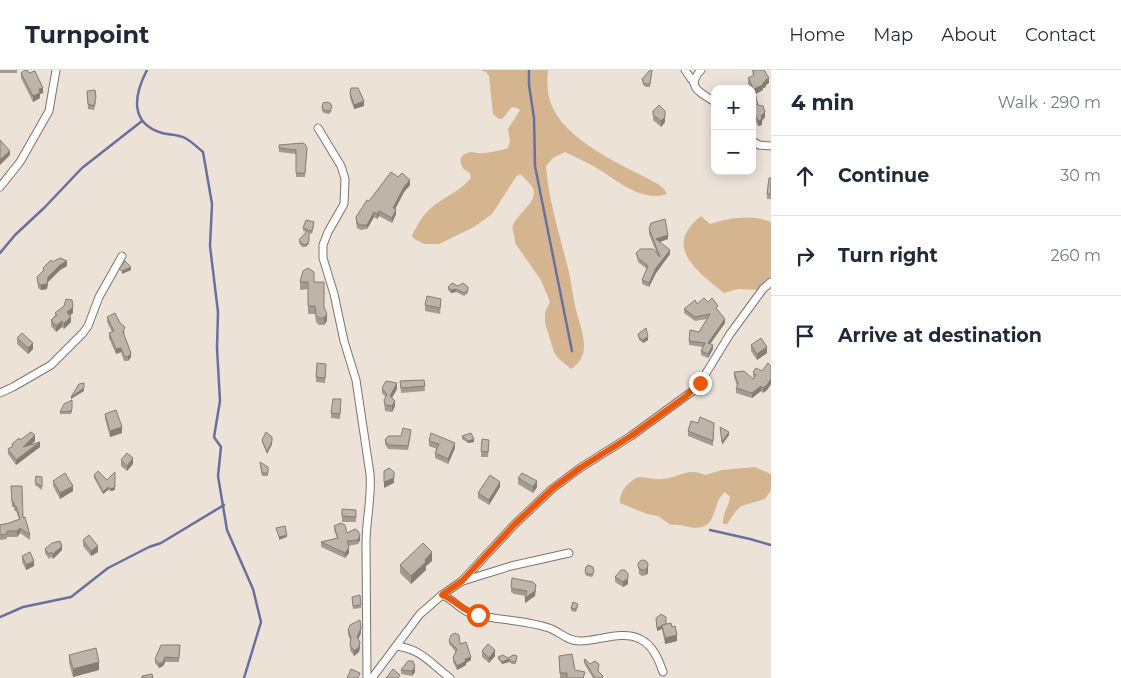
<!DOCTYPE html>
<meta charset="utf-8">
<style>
:root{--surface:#fff;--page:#f2f2f3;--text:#1f2937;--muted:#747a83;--line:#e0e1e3}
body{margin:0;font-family:Montserrat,sans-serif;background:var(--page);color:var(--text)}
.controls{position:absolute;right:15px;top:15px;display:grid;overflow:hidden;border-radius:10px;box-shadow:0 2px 12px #0003}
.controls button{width:45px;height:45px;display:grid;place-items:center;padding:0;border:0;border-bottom:1px solid var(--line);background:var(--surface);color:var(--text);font:25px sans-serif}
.stop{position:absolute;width:15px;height:15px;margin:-11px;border:4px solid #ea580c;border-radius:50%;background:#fff}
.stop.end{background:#ea580c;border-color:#fff;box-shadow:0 1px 5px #0008}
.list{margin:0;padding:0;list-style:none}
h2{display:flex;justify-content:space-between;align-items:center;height:65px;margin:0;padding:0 20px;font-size:21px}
h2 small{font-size:16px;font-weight:400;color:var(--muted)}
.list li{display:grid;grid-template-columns:32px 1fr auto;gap:15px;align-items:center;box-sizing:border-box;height:80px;padding:0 20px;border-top:1px solid var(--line)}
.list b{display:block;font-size:19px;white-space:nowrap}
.list em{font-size:16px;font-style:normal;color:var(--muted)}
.icon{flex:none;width:28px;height:28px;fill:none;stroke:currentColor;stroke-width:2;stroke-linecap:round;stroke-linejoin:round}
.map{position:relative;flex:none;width:771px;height:608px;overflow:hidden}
header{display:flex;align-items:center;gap:30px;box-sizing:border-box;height:70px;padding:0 25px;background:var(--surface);border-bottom:1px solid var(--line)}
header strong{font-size:24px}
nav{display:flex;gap:28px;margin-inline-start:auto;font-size:18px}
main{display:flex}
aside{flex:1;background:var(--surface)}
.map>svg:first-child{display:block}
.green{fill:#d5b490}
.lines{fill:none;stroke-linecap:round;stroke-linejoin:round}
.stream{stroke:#69709e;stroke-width:2.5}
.street-casing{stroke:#7d746b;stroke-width:9}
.street{stroke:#fff;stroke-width:7}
.wall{fill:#a39b92}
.shaded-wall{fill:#847e77}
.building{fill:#bdb4aa;stroke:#847e77}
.route{stroke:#ea580c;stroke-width:6}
</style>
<header>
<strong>Turnpoint</strong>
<nav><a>Home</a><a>Map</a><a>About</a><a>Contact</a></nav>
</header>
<main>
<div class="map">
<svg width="771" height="608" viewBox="0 0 771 608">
<rect width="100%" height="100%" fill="#ece2d8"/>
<g class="green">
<path d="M481,0H548C547,10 547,21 550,31C563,71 623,95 658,114L664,119L667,124C642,132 619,112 600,100C589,93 577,88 565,82L553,88L546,96C549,133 560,166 569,202C571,213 573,224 575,236C578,249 584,263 584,277C584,286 579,294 571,299L558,288L554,282L545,253V242L550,232L541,210L515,173C516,167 511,161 513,155C519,142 542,129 531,115C527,111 524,107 520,104L516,107L492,144L474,157L439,174H424L413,168L412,165C417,156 422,146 430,139C443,127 460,122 471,108L470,103C456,96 458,83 472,82C473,82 475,83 476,83C486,84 498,81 508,78L510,71L508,59L520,40L517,38L512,37L502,49H499L493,44L489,6L486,2Z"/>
<path d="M701,146L710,154C729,148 752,144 771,152V211L761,220L738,219L724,223C697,201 662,177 701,146Z"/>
<path d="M755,397L771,404V420L765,429L741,436L736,441L727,454H723C722,445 729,436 730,427L725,422C713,431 717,453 702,457C692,460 683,453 671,455L658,446L647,444L620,433C619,422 628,412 638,407C646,407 654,410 662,409C680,408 687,397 705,405L722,400Z"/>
</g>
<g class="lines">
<g class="stream">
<path d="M147,0C134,25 129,53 162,63C169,65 178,64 185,68C191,71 197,77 203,82L212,134L210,176L218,242L217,278L220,331L214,367L221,377L218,406L227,460L253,519L261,552L244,608"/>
<path d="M529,0V15L534,48L535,96L572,281"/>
<path d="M0,183L15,165L44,138L82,98L142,51"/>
<path d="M710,460L750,469L771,475"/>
<path d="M0,547L23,537L71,527L108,498L149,477L161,473L224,435"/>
</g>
<g class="street-casing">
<g id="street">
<path d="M685,0L694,13"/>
<path d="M701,0C685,17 701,23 715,32"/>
<path d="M318,58L341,96L345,109L344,134L328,162L323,175V188L334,224L344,271L356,310L370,404C372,427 366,450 366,473L367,608"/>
<path d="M752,71L759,75L771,76"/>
<path d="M0,117L20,92L49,41L56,0"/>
<path d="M0,323L13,317L51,295L83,263L88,256L99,227L122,186"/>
<path d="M463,511L511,496L569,483"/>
<path d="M442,525C453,529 459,539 470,543C496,551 524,549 549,558C560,562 567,571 580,571C598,571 623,560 640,569C653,575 659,590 663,602"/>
<path d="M396,576C422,579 431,594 450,608"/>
<path d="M372,608L420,544L442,525L462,511L515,454L552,419L580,398L631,366L694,320L700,313L730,264L763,219L771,212"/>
</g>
</g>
<use href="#street" class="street"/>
</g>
<g class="wall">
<rect x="0" y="0" width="17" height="3"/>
<path d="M652,0L650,17H646L643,15L642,9Z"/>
<path d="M752,0L769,13L766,15V17L763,18V20L755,24L758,35L765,47L762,51V55L758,56L752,43V19H750L748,13V8L753,6Z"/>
<path d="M21,3L43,23L40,24V28L33,32L21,8Z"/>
<path d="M87,21L96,32L94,40L88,39Z"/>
<path d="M350,23L364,36L354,39L350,28Z"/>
<path d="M323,33L332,41L329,44L324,43L322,41Z"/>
<path d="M653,41L665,46V52L661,57L653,50Z"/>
<path d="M279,75L307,78L305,107H296V84L279,82Z"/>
<path d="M398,107L410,115L404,122L395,139L396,144L392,153L379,146L377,149L374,147L367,159L361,160L357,158L356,152V147L369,131Z"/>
<path d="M771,108V129H767V124Z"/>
<path d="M314,155L312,164L309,163V174L306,177H302L299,173V170L307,162L303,161V158Z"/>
<path d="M649,159L668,169L660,172L670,184L656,203L649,217L642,214V210L647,199L638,192L636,183L657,184L649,164Z"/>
<path d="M52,192L67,196L60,200L48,212L47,219L41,220L38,218L37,207L43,202V198Z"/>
<path d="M300,212H314L324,237L327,251L324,255H319L316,252L315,244H308V219L300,220Z"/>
<path d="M458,216L468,217V223L464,226L456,222L451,223L448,220V217Z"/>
<path d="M708,232L718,240L725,253L710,274L713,279L708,288L701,285V281L703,277L689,275V271L699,262L707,249L695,251L684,243V239L697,234Z"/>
<path d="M441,234L440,244L425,241V235Z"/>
<path d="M55,243H73L70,245L71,252L64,259L62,257L56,262L51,256V250L55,246Z"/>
<path d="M107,247L125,262L124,264L131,287L128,291H124L121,282L116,284L109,268V263L112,262L107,252Z"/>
<path d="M638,264L648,270L643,273L639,270Z"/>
<path d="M17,268L33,279L28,284L17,274Z"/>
<path d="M751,275L767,283L757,290L751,281Z"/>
<path d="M771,296V314L767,320L763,323L761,321L752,328L736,323V318L737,316L734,307V302L753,309L754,308L753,307V302L762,301Z"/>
<path d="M326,300L325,313L316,312V307Z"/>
<path d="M424,310L425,321L401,323L400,311Z"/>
<path d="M382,318L397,319L392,328L395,336L392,342L385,341L384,330L386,328L382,323Z"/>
<path d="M72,330V342L71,344H60V342Z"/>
<path d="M341,335L340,349L331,348V343Z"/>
<path d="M105,344L122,363L110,367L105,349Z"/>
<path d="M698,353H714L713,376L688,366V361Z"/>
<path d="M411,364L408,380L388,379L385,374V370Z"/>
<path d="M462,366L474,372L468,373L462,369Z"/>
<path d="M20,370L35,371L30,375L40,377L16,395L8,384V379L12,377V374Z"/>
<path d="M262,370L272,374L267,384L262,372Z"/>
<path d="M429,371L455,378L448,394L435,388V383L437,379L429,376Z"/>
<path d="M489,375L488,387H481V381Z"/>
<path d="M121,390L133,394L127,401L121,396Z"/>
<path d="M260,395L268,397V406H262Z"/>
<path d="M94,405L107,410L115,420L111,421L108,420L103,424L94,408Z"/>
<path d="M36,406L42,407V420L35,415Z"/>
<path d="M518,408L537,417L533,423L518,414Z"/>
<path d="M53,411L73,421L60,429L53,416Z"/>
<path d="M11,416L30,465V470L20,463L17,467H7V469L0,470V455L9,453L19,449L16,441H14V437H12Z"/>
<path d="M500,417L489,435L478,428V423Z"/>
<path d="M342,439L356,440V452H342Z"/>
<path d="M334,456L360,470L358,474L348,476L349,483L345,488L321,477V472L337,468L334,460Z"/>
<path d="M83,470L98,482L91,486L83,476Z"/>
<path d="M45,479L62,480L53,489L51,487L49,489L45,483Z"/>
<path d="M22,486L34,496L26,500L22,492Z"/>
<path d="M432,491L426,496V500L411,514L400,503V495Z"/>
<path d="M648,493V503L646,505L642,506L639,504L638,494Z"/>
<path d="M586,497L594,504L592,507L587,506L585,504Z"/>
<path d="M615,507L628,509V514L623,517L615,512Z"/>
<path d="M511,517L536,520L535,526L525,533L526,526L514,524L511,522Z"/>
<path d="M352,527L361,535V538L353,539Z"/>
<path d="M578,536L576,542L571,541V538Z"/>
<path d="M656,548L666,554L677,571L665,574L662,559L657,561Z"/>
<path d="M348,560L361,563L358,569L360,577L359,582L354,586L350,580L351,571L348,565Z"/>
<path d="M449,571L460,574L471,590L466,593V595L457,600L453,592V588L456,582L449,574Z"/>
<path d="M180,575L179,592H165L163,596L159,598L155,593V589Z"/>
<path d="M482,581L495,586L489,593L482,587Z"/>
<path d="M69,585L99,600L73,607L69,593Z"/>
<path d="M517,586L516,594H512L509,592L502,594L498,589V587L508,588Z"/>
<path d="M559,586L575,600L584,608H560Z"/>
<path d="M584,590L598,601L603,608H593L584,593Z"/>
<path d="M408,591L415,602L412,606L401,604V600Z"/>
</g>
<g class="shaded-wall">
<path d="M769,8V13L766,15V17L763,18V20L754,25V19L763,13L765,10Z"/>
<path d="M43,18V23L40,24V28L33,32V26L39,19Z"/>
<path d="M364,31V36L354,39V35Z"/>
<path d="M665,41V52L661,57V51Z"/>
<path d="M765,42V47L762,51V55L758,56V51Z"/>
<path d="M10,81V85L0,95V90Z"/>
<path d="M410,110V115L404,122L393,143V138L404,117Z"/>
<path d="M396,139V144L392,153V148Z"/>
<path d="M379,141V146L377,149V144Z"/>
<path d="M374,142V147L367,159V155Z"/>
<path d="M668,165V169L656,173V169Z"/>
<path d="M670,180V184L656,203L649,217V213L656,198Z"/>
<path d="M67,191V196L60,200L48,212L47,219L41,220V215L48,207L60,195Z"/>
<path d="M131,197V200L122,204V201Z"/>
<path d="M456,219V222L451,223V220Z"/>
<path d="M73,237V243L67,248V242Z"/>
<path d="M327,244V251L324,255V248Z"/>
<path d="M71,247V252L64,259V253Z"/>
<path d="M725,249V253L708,277V273Z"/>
<path d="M62,251V257L56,262V256Z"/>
<path d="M648,267V270L643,273V270Z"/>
<path d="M33,273V279L28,284V278Z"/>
<path d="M713,275V279L708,288V284Z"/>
<path d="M767,277V283L757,290V284Z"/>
<path d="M121,278V282L116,284V279Z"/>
<path d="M131,283V287L128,291V287Z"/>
<path d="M771,309V314L767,320L763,323V318Z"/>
<path d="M397,313V319L390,331V326Z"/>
<path d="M761,316V321L752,328V323Z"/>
<path d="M84,318V321L71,329V327Z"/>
<path d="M395,331V336L392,342V336Z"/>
<path d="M122,357V363L110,367V361Z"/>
<path d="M729,362V365L722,375V372Z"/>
<path d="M35,365V371L23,382V377Z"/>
<path d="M474,369V372L468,373V371Z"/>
<path d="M272,371V374L267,384V382Z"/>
<path d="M40,372V377L16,395V390Z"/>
<path d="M455,373V378L448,394V389Z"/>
<path d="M133,388V394L127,401V396Z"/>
<path d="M394,402V413L384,418V412Z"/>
<path d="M537,411V417L533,423V417Z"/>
<path d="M500,412V417L489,435V430Z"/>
<path d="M73,416V421L60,429V423Z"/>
<path d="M108,417V420L103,424V422Z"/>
<path d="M115,417V420L111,421V419Z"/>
<path d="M20,458V463L17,467V461Z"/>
<path d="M287,465V467L279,470V467Z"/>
<path d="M360,465V470L358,474V470Z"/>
<path d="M62,476V480L53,489V484Z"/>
<path d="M98,476V482L91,486V481Z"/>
<path d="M349,478V483L345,488V483Z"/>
<path d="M432,482V491L426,496V500L411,514V506Z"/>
<path d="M34,491V496L26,500V495Z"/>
<path d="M648,497V503L646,505V500Z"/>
<path d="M628,504V514L623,517V512Z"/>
<path d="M536,515L535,526L525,533V528Z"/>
<path d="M662,556V559L657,561V558Z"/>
<path d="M361,558V563L357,572V567Z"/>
<path d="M677,565V571L665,574V568Z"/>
<path d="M360,572V577L359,582L354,586V581Z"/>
<path d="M495,580V586L489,593V588Z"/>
<path d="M165,587V592L163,596L159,598V594Z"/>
<path d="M471,587V590L466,593V595L457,600V596L465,589Z"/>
<path d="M509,589V592L502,594V592Z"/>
<path d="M99,592V600L73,607V599Z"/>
<path d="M415,597V602L412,606V601Z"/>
</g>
<g class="building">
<path d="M25,0H27L29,3L35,1L43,18L39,19L40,23L33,26L21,3Z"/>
<path d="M650,0H652L650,14H646L643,12L642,9Z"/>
<path d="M753,0H764L769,8L765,10L766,11L763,13V15L754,19L758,35L763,36L765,42L761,46L762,49L758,51L752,37V19H750L753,18L748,8L754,5Z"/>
<path d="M351,18H358L364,31L354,35L350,23Z"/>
<path d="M95,20L96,27L94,36L88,34L87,21Z"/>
<path d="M328,32L331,34L332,38L329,41L324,40L322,38L323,33Z"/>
<path d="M659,35L665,41V47L661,51L653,45V41Z"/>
<path d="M0,70L10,81L0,90Z"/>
<path d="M302,73L305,74L307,78L305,103H296V80L279,78V75Z"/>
<path d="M391,102L398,107L402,103L410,110L404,117L393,138L396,139L392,148L379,141L377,144L374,142L367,155H361L357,153L356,147L367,130L369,131Z"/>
<path d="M769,108H771V124H767Z"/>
<path d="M665,149L668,165L656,169L670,180L656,198L649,213L642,210L648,196L638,188L636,183L640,179H653L660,187L649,159L651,153Z"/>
<path d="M306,150L314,152L312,161L309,160V171L306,175L302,174L299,170L308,160L303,158Z"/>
<path d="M60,188L67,191L60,195L48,207L47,214L41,215L38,213L37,207L44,200L43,198L51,190L52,192Z"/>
<path d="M125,191L131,197L122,201L119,199Z"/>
<path d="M308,198L314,202V212H324V237L327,244L324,248H319L316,245L315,236H308V212H300L303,201Z"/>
<path d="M452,213L458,216L463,213L468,217V220L464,223L456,219L451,220L448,217Z"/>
<path d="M427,226L441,229L440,238L425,235Z"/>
<path d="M704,228L708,232L712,228L718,236L716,238L725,249L708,273L713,275L708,284L701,281L705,273L689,271L690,260L699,262L710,244L695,247L684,239L695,230L697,234Z"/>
<path d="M66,229L72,230L73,237L67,242L71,247L64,253L62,251L56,256L51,250L57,245L55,243L64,236Z"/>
<path d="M115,243L120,253L125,257L123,262L131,283L128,287L124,286L121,278L116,279L109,263L114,261L107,247Z"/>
<path d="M646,258L648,267L643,270L639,268L638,264Z"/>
<path d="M22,263L33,273L28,278L17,268Z"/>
<path d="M761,268L767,277L757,284L751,275Z"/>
<path d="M317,293L326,294L325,308L316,307Z"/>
<path d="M768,293L771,296V309L767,315L763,318L761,316L752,323L736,318L738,314L734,302L744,301L753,309L756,305L753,302L756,298L762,301Z"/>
<path d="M424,310L425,316L401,318L400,311Z"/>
<path d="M386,311L397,313L390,326L395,331L392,336L385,335L384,330L387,325L382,318Z"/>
<path d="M84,313V318L71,327L79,314Z"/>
<path d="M333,329H341L340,344L331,343Z"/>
<path d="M72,330V339L71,341L60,342L64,334Z"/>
<path d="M116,340L122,357L110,361L105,344Z"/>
<path d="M700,347L714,353L713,371L688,361L691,351L698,353Z"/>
<path d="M720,357L729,362L722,372Z"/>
<path d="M403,358L411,360L408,376L388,375L385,370L388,366H401Z"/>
<path d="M31,362L35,365L23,377L40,372L16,390L8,379L13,376L12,374L19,368L20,370Z"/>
<path d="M266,362L272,367V371L267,382L262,370Z"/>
<path d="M431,363L455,373L448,389L435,383L439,374L429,371Z"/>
<path d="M471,363L474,369L468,371L462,366Z"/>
<path d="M482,369L489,370L488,382L481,381Z"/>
<path d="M127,383L133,388L127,396L121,390Z"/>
<path d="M260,392L268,397V403H262Z"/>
<path d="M389,398L394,402V408L384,412V401Z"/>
<path d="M98,401L107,410L115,402V417L111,419L108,417L103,422L94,405Z"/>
<path d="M65,403L73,416L60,423L53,411Z"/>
<path d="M522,403L537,411L533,417L518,408Z"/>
<path d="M490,405L500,412L489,430L478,423Z"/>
<path d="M36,406L42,407V417L35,412Z"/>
<path d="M11,416H22L23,448L25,447L30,465L20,458L17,461H7V464L0,465V455L9,453L20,449L16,436H14V432H12Z"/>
<path d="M342,439L356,440V447L342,446Z"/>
<path d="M341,453L345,455L347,463L355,459L358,461L360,465L358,470L347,471L349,478L345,483L321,472L338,468L334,456Z"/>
<path d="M285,456L287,465L279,467L276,458Z"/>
<path d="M89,465L98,476L91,481L83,470Z"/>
<path d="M60,471L62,476L53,484L51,482L49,484L45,479L52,473Z"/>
<path d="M423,473L432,482L425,490L426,492L411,506L400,495Z"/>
<path d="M30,482L34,491L26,495L22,486Z"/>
<circle cx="643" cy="495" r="5"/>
<path d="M588,495L593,497L594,502L592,504H587L585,501L586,497Z"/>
<path d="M621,500H625L628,504V508L623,512L615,507Z"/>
<path d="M512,508L533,512L536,515L535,521L525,528L527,521L514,519L511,517Z"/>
<path d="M360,525L361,535L353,536L352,527Z"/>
<path d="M573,532L578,534L576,539L571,538Z"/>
<path d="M661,544L666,547V554L657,558L656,548Z"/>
<path d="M360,550L361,558L357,567L360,572L359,577L354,581L350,575L351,568L348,560L350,555Z"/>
<path d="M671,553L672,557L675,556L677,565L665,568L662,555Z"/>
<path d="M455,563L459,565L460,574L466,572L471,587L465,589L466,591L457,596L453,588L457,579L449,571L451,565Z"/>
<path d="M488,574L495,580L489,588L482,581Z"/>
<path d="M161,575H180L179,588L165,587L163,592L159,594L155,589Z"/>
<path d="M96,578L99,592L73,599L69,585Z"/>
<path d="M572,584L575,600L585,602L583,608H567V603H560L559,586Z"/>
<path d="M503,585L508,588L513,585L517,586L516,591L512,592L509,589L502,592L498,587Z"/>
<path d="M585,589L590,594L595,591L599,594L598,601L603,606L602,608H595L584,590Z"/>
<path d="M408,591H413L415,597L412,601L401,600Z"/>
<path d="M351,599L360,603L358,608H347Z"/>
<path d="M393,599L400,605L398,608H386Z"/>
<path d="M152,604L153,608H142V606Z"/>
</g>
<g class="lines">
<path class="route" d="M478,545C462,541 456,530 442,525L462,511L515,454L552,419L580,398L631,366L685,327L700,313"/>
</g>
</svg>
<div class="controls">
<button>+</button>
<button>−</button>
</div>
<div class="stop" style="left:478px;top:545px"></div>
<div class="stop end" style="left:700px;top:313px"></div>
</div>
<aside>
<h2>4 min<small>Walk · 290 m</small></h2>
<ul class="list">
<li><svg class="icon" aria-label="ahead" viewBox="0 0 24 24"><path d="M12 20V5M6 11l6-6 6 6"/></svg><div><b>Continue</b></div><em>30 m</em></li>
<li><svg class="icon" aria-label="right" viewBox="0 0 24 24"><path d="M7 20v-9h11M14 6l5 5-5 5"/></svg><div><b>Turn right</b></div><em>260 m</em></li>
<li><svg class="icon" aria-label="arrive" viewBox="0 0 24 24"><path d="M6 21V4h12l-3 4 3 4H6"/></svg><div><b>Arrive at destination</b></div></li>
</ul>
</aside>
</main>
